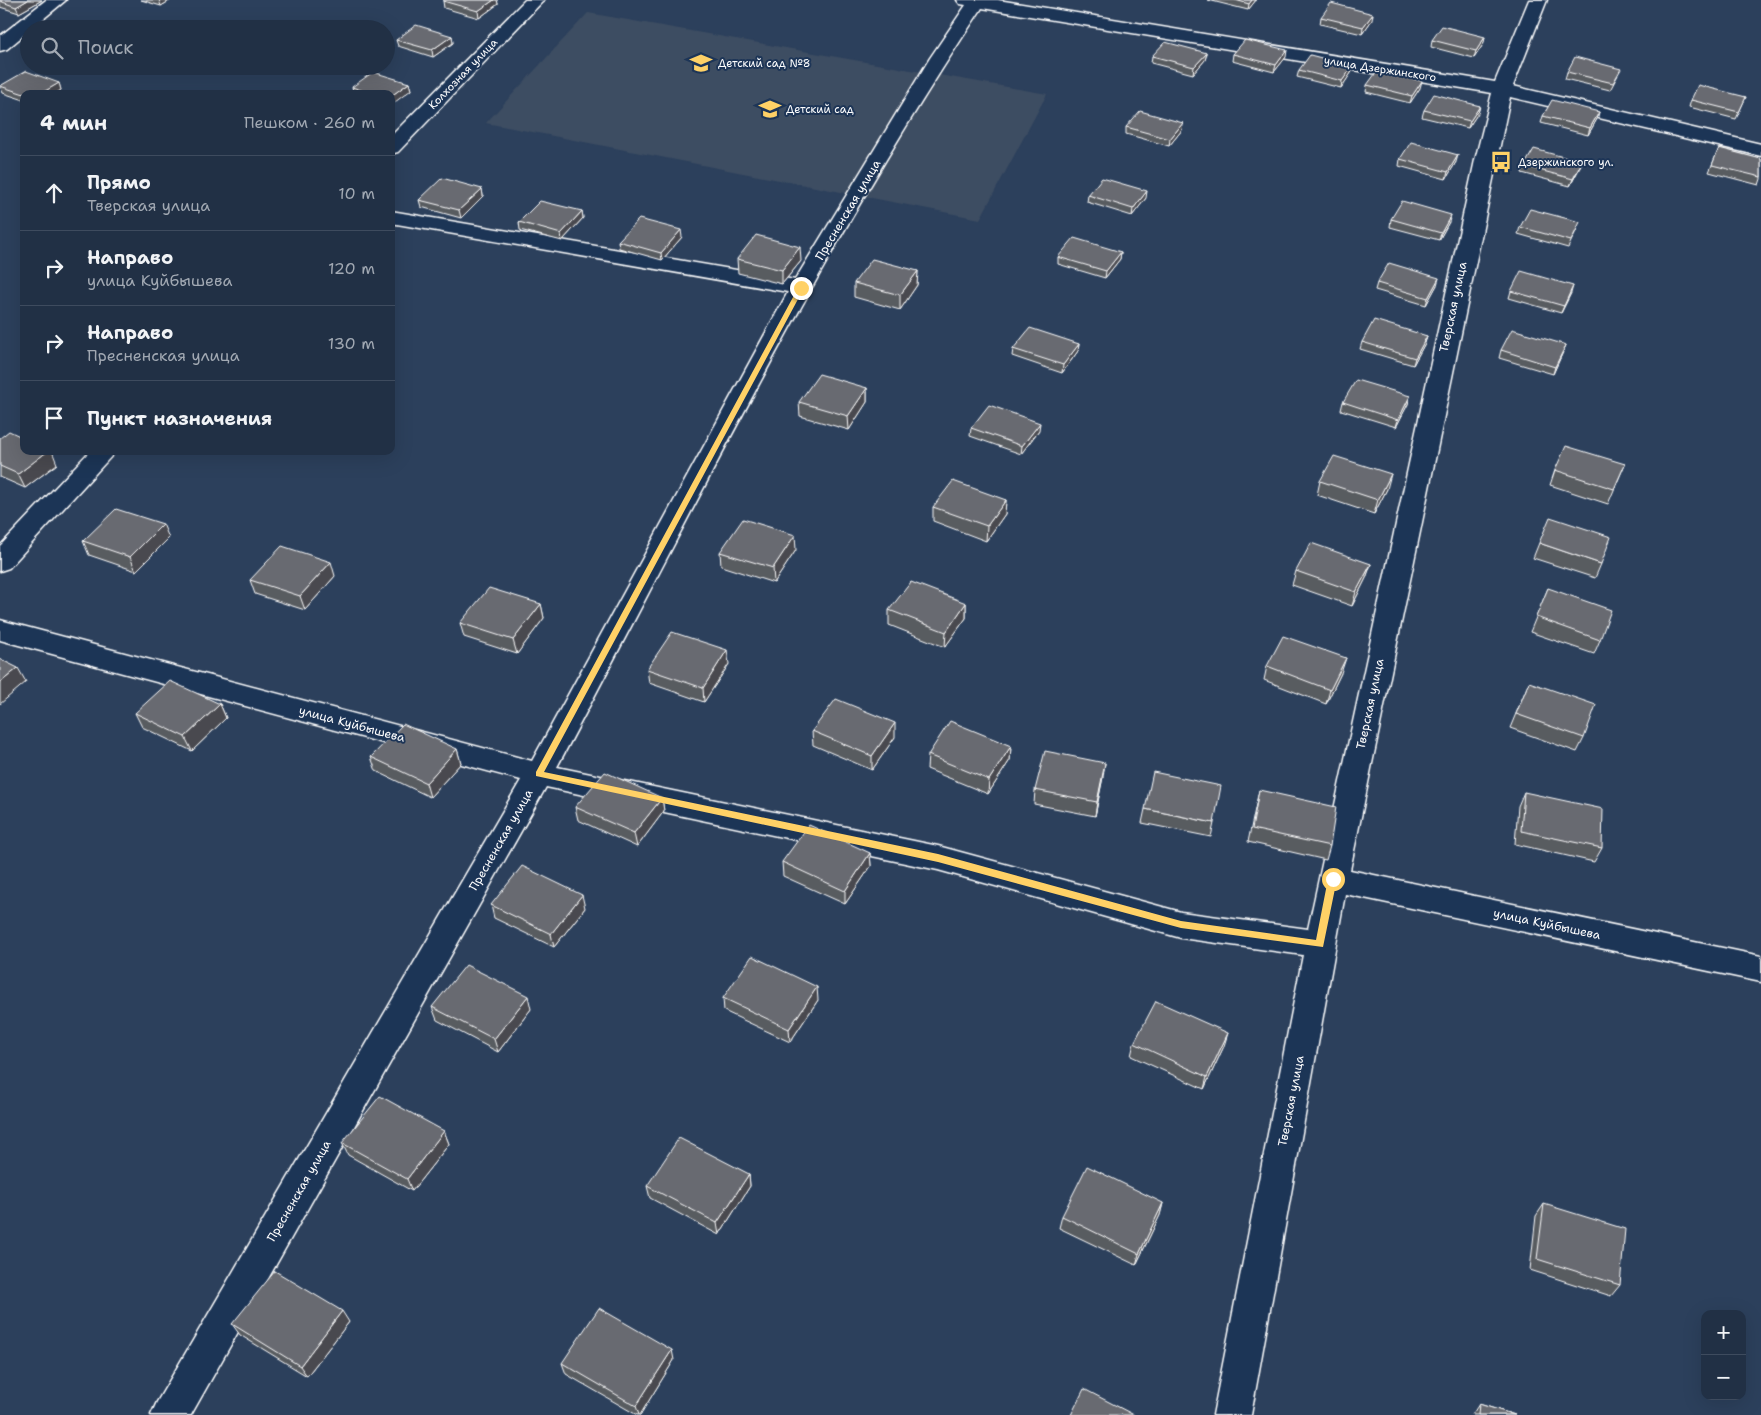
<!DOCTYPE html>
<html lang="ru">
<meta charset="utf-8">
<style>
:root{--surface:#213045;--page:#29384c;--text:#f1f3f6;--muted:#a2a9b3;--line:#3e4b5e}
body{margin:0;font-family:"Shantell Sans",sans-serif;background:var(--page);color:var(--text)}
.controls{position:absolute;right:15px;bottom:15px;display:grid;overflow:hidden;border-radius:10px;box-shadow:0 5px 20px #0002}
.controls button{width:45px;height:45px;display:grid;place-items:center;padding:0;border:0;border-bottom:1px solid var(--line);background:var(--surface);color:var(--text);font:25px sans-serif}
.stop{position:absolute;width:15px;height:15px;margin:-11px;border:4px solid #ffd166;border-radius:50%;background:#fff}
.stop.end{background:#ffd166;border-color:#fff;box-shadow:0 1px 5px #0008}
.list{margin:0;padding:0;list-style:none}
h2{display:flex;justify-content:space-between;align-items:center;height:65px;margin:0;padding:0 20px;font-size:21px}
h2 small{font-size:16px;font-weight:400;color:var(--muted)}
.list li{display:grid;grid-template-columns:32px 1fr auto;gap:15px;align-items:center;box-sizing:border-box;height:75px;padding:0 20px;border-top:1px solid var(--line)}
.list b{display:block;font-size:19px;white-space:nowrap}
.list p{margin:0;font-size:16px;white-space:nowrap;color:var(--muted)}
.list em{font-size:16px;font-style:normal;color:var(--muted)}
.icon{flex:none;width:28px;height:28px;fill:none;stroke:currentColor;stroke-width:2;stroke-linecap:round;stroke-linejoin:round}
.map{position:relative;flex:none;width:1761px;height:1415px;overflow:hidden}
.search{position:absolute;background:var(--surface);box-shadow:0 5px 20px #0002;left:20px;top:20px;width:375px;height:55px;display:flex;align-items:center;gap:12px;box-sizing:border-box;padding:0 18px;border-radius:28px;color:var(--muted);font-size:19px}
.panel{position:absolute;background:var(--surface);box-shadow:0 5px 20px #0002;left:20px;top:90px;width:375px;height:365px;border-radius:10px}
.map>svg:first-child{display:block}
.built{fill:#3e4d62}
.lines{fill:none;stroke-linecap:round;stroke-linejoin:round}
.minor-casing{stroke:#fff;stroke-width:3}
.minor{fill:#1d3557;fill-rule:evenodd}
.wall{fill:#595b61;stroke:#fff}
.shaded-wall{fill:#494a4f;stroke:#fff}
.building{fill:#686a71;stroke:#fff}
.route{fill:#ffd166}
.labels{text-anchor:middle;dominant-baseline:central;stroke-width:4;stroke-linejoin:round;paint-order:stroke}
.far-poi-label{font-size:11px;fill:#fff;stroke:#1d3557;text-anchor:start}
.far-street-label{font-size:11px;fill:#fff;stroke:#1d3557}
.street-label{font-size:12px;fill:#fff;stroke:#1d3557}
</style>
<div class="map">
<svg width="1761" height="1415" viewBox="0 0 1761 1415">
<rect width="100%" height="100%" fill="#2c405c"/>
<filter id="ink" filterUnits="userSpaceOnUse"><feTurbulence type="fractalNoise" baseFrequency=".02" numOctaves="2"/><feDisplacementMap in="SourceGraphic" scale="10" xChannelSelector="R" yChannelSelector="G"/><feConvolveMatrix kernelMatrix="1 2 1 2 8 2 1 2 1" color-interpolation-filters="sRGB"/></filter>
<g filter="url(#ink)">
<path class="built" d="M588,13L1047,94L980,219L486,123Z"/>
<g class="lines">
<g class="minor-casing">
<g id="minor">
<path d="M46,0H66L7,49L0,51V36Z"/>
<path d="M525,0H544L398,152L391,154V136Z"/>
<path d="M957,0H998L1495,82L1529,0H1547L1513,86L1761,144V156L1510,97L1350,870L1761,956V982L1345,894L1251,1415H1213L1303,955L1181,938L938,870L546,787L191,1415H151L157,1402L521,780L0,640V620L532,761L788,292L391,223V211L795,280L930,58L966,5L960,4ZM982,8L1492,93L1475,160L1308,929L1181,912L938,846L557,767C693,512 821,248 982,8Z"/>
<path d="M90,451H116L9,568L0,571V546Z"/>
</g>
</g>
<use href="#minor" class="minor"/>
</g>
<g class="wall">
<path d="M0,0H42L19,13L0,7Z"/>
<path d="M141,0H171L161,6Z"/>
<path d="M445,0H497L498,4L479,18L444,8L443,1Z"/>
<path d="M1208,0H1256L1248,10Z"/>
<path d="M1321,17L1372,20L1362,34L1320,24Z"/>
<path d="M452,36L453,43L433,57L398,46L396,40Z"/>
<path d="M1432,40L1484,43L1474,58L1431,47Z"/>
<path d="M1207,53L1205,60L1193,74L1151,63L1152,56Z"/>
<path d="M1233,54L1286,57L1274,72L1232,61Z"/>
<path d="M1353,66L1351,73L1341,88L1297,77L1299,70Z"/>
<path d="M1567,72L1618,75L1610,90L1565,79Z"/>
<path d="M59,83L61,90L55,94H24V100L3,93L0,86Z"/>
<path d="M409,83L411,90L391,94H354L352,87Z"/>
<path d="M1367,85L1420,88L1410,103L1366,92Z"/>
<path d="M1746,97L1736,119L1689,107L1691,100Z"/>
<path d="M1480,106L1478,113L1468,128L1422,117L1424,110Z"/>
<path d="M1599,112L1597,119L1588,135L1541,123L1543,116Z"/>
<path d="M1183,123L1182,130L1169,146L1126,134V127Z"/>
<path d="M1719,148L1761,159V179L1759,185L1709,172Z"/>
<path d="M1400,159L1456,162L1446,179L1399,166Z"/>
<path d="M1524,166L1579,169L1570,186L1522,173Z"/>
<path d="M482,189L483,196L461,218L421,207L419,200Z"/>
<path d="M1088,195L1146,198L1132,216L1087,202Z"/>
<path d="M582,211L583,218L562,241L520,230L519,222Z"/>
<path d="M1391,219L1449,222L1439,240L1390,227Z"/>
<path d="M1520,227L1577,229L1568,248L1518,234Z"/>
<path d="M682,237L662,260L619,248L618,241Z"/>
<path d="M1121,252L1120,259L1105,278L1058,264V257Z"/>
<path d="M737,259L801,261L782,284L738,273Z"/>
<path d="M918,271L917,285L900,310L854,297V283Z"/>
<path d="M1377,283L1437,285L1426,305L1375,290Z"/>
<path d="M1511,291L1571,293L1561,313L1509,298Z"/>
<path d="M1427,336L1425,343L1413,365L1360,349L1362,342Z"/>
<path d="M1079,344L1078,351L1062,373L1012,356L1013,349Z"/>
<path d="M1566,345L1553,374L1499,358L1501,350Z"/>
<path d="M867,388V402L849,430L800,416L799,402Z"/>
<path d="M1410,396L1408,404L1396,427L1341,410L1343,402Z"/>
<path d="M971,428L1039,430L1021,454L970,436Z"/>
<path d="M0,438L57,464L25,488L0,477Z"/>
<path d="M1625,464L1608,504L1550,485L1555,470Z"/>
<path d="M1320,481L1387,489L1374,514L1317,495Z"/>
<path d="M1006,500L1005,514L986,541L933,521V507Z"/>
<path d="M169,538L136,571L89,555L83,541Z"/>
<path d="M1539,543L1601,564L1595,578L1533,558Z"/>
<path d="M796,550L774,583L721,566L720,552Z"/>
<path d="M1371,564L1366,578L1352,606L1292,585L1296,571Z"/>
<path d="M335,576L305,610L255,594L250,580Z"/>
<path d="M1548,588L1600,640L1594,654L1530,632Z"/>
<path d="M966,603V618L945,647L889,625V610Z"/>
<path d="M541,604L544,618L517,654L464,637L460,623Z"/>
<path d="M729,664L704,702L649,683L647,669Z"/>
<path d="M1267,666L1341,673L1326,704L1264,680Z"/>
<path d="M1529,682L1584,738L1577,752L1510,728Z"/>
<path d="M220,704L226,718L192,751L142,727L135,713Z"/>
<path d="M812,731L895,737L872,770L813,745Z"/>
<path d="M1011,746L1010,760L988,794L927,769L928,755Z"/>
<path d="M457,749L461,763L430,797L376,771L371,757Z"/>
<path d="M1103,777L1095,816L1034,804L1035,790Z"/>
<path d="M1259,790L1330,846L1326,860L1248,842L1256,804Z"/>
<path d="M1524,792L1602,848L1594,862L1515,844L1518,806Z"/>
<path d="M662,798L664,811L637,847L578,820L575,807Z"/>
<path d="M1145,809L1214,823L1211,837L1142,823Z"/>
<path d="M870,853L871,866L845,904L783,876L782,862Z"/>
<path d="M491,905L585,908L554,947L494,918Z"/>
<path d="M723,998L818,1000L790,1042L724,1011Z"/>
<path d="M432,1007L531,1009L498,1052L437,1020Z"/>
<path d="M1134,1043L1224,1046L1204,1089L1131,1056Z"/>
<path d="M444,1131L449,1144L412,1191L348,1155L342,1143Z"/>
<path d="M749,1174L750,1186L719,1235L650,1198L647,1186Z"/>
<path d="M1163,1203L1160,1215L1136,1265L1059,1228L1062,1216Z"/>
<path d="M1544,1204L1620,1285L1611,1296L1530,1270L1536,1216Z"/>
<path d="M349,1322L307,1376L240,1335L232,1324Z"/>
<path d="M674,1360L640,1415H637L566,1374L562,1363Z"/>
<path d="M1479,1404L1515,1415H1472Z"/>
</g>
<g class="shaded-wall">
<path d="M28,0H42L19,13L16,7Z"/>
<path d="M159,0H171L161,6Z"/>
<path d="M494,0H497L498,4L479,18L478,11Z"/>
<path d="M1252,0H1256L1248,10L1249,4Z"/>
<path d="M1373,14L1372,20L1362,34L1363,27Z"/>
<path d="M452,36L453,43L433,57L432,50Z"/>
<path d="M1485,37L1484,43L1474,58L1476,51Z"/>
<path d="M1287,50L1286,57L1274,72L1276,65Z"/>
<path d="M1207,53L1205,60L1193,74L1194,67Z"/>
<path d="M1353,66L1351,73L1341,88L1342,81Z"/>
<path d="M1422,81L1420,88L1410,103L1412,96Z"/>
<path d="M59,83L61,90L55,94H40Z"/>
<path d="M409,83L411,90L391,105V96Z"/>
<path d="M1480,106L1478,113L1468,128L1470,121Z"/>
<path d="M1599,112L1597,119L1588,135L1590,128Z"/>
<path d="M1183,123L1182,130L1169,146L1170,139Z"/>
<path d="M1458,155L1456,162L1446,179L1448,172Z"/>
<path d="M1582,162L1579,169L1570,186L1573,179Z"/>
<path d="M482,189L483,196L461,218L459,210Z"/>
<path d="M1147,191L1146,198L1132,216L1133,209Z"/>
<path d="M582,211L583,218L562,241L561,234Z"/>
<path d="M1451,215L1449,222L1439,240L1441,233Z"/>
<path d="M681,230L682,237L662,260L661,253Z"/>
<path d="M800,247L801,261L782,284V270Z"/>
<path d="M1121,252L1120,259L1105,278L1106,271Z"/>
<path d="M918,271L917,285L900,310V295Z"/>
<path d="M1439,278L1437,285L1426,305L1428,298Z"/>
<path d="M1573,286L1571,293L1561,313L1564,306Z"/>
<path d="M1427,336L1425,343L1413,365L1415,358Z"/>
<path d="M1079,344L1078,351L1062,373L1063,365Z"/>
<path d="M1566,345L1563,352L1553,374L1555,367Z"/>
<path d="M867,388V402L849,430L848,416Z"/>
<path d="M1410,396L1408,404L1396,427L1398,420Z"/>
<path d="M1040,423L1039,430L1021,454L1022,446Z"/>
<path d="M48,451H52L57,464L25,488L18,474Z"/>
<path d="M1391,474L1387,489L1374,514L1378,500Z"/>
<path d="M1006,500L1005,514L986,541L987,526Z"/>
<path d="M163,524L169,538L136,571L130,557Z"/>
<path d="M795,535L796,550L774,583L773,568Z"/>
<path d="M331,562L335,576L305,610L300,596Z"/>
<path d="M1371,564L1366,578L1352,606L1356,592Z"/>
<path d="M966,603V618L945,647L946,632Z"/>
<path d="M541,604L544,618L517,654L513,640Z"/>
<path d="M727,650L729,664L704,702L703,688Z"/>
<path d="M1346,658L1341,673L1326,704L1330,690Z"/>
<path d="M18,668L26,682L0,704V683Z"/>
<path d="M220,704L226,718L192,751L185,737Z"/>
<path d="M895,723V737L872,770V756Z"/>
<path d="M1011,746L1010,760L988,794L989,780Z"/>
<path d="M457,749L461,763L430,797L426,783Z"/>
<path d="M1105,763L1103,777L1095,816L1097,802Z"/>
<path d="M662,798L664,811L637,847L634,833Z"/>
<path d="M870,853L871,866L845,904V891Z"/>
<path d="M582,895L585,908L554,947L551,934Z"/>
<path d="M817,987L818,1000L790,1042L789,1029Z"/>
<path d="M528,996L531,1009L498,1052L494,1039Z"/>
<path d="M1228,1033L1224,1046L1204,1089L1207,1077Z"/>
<path d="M444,1131L449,1144L412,1191L407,1179Z"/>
<path d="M749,1174L750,1186L719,1235L717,1223Z"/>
<path d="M1163,1203L1160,1215L1136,1265L1139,1254Z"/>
<path d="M342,1311L349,1322L307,1376L300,1366Z"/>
<path d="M672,1350L674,1360L640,1415H639L636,1406Z"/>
</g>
<g class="building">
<path d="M0,0H28L16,7L0,1Z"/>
<path d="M445,0H494L478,11L443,1Z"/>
<path d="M1235,0H1252L1249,4Z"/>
<path d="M1331,3L1373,14L1363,27L1321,17Z"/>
<path d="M86,25L99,29H79Z"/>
<path d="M416,25L452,36L432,50L396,40Z"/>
<path d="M1442,26L1485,37L1476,51L1432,40Z"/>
<path d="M1245,40L1287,50L1276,65L1233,54Z"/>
<path d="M1165,42L1207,53L1194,67L1152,56Z"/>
<path d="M1310,55L1353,66L1342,81L1299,70Z"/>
<path d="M1575,57L1621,69L1613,83L1567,72Z"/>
<path d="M1378,70L1422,81L1412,96L1367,85Z"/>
<path d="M26,71L59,83L40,94H24L0,86Z"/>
<path d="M373,72L409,83L391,96V94H373L352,87Z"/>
<path d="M1698,85L1746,97L1739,112L1691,100Z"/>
<path d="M1434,94L1480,106L1470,121L1424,110Z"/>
<path d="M1552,100L1599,112L1590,128L1543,116Z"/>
<path d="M1140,111L1183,123L1170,139L1126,127Z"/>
<path d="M1411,142L1458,155L1448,172L1400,159Z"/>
<path d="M1719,148L1761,159V177L1712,165Z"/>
<path d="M1534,149L1582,162L1573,179L1524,166Z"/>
<path d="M442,178L482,189L459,210L419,200Z"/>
<path d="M1102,178L1147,191L1133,209L1088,195Z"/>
<path d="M540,201L582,211L561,234L519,222Z"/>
<path d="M1402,201L1451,215L1441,233L1391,219Z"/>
<path d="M1530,209L1580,222L1571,241L1520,227Z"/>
<path d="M639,219L681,230L661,253L618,241Z"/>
<path d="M756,235L800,247L782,270L737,259Z"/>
<path d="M1074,238L1121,252L1106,271L1058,257Z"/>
<path d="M872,259L918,271L900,295L854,283Z"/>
<path d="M1389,263L1439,278L1428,298L1377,283Z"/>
<path d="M1521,271L1573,286L1564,306L1511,291Z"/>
<path d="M1374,320L1427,336L1415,358L1362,342Z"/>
<path d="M1030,328L1079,344L1063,365L1013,349Z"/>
<path d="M1512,329L1566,345L1555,367L1501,350Z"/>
<path d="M819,374L867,388L848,416L799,402Z"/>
<path d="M1356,380L1410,396L1398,420L1343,402Z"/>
<path d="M989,405L1040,423L1022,446L971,428Z"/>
<path d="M9,431L24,438V451H48L18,474L0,466V438Z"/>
<path d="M1566,446L1625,464L1614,489L1555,470Z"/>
<path d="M1334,456L1391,474L1378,500L1320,481Z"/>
<path d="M953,481L1006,500L987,526L933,507Z"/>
<path d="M116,509L163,524L130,557L83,541Z"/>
<path d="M1550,517L1611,537L1601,564L1539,543Z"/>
<path d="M743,519L795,535L773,568L720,552Z"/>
<path d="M1311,543L1371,564L1356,592L1296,571Z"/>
<path d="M282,546L331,562L300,596L250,580Z"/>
<path d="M911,582L966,603L946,632L889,610Z"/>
<path d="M489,588L541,604L513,640L460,623Z"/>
<path d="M1548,588L1611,610L1600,640L1536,617Z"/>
<path d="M672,632L727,650L703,688L647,669Z"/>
<path d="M1283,636L1346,658L1330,690L1267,666Z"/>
<path d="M0,659L18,668L0,683Z"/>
<path d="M170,681L220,704L185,737L135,713Z"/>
<path d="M1529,682L1596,705L1584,738L1516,714Z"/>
<path d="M836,699L895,723L872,756L812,731Z"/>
<path d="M950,721L1011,746L989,780L928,755Z"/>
<path d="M403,724L457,749L426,783L371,757Z"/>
<path d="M1045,751L1105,763L1097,802L1035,790Z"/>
<path d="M605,772L662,798L634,833L575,807Z"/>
<path d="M1153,772L1221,786L1214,823L1145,809Z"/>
<path d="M1259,790L1336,807L1330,846L1252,829Z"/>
<path d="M1524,792L1603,809L1602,848L1521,831Z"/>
<path d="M809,825L870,853L845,891L782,862Z"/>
<path d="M522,866L582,895L551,934L491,905Z"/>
<path d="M752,956L817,987L789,1029L723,998Z"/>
<path d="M466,965L528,996L494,1039L432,1007Z"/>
<path d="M1156,1001L1228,1033L1207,1077L1134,1043Z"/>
<path d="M380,1096L444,1131L407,1179L342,1143Z"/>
<path d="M679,1138L749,1174L717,1223L647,1186Z"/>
<path d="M1087,1166L1163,1203L1139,1254L1062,1216Z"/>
<path d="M1544,1204L1625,1229L1620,1285L1537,1259Z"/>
<path d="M275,1271L342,1311L300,1366L232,1324Z"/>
<path d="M599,1308L672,1350L636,1406L562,1363Z"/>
<path d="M1084,1389L1134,1415H1071Z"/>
<path d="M1479,1404L1515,1415H1478Z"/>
</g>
</g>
<path class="route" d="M801,286L804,288L544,772L938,854L1181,921L1316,940L1328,879L1333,875L1337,879L1323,947L1181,928L938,862L536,776V772L798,288Z"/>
<defs>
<g id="school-bare" transform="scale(1.725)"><path d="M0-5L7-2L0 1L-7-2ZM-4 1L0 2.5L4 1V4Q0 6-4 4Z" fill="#ffd166" stroke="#1d3557" stroke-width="2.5" paint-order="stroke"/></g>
<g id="bus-bare" transform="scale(1.725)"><path d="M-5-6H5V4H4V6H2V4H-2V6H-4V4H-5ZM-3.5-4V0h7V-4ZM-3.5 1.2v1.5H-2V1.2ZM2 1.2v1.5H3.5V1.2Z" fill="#ffd166" stroke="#1d3557" stroke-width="2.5" paint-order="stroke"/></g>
</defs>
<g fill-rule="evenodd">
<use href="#school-bare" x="701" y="63"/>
<use href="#school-bare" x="770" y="109"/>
<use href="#bus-bare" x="1501" y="162"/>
</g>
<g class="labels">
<g class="far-poi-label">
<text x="718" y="63">Детский сад №8</text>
<text x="786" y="109">Детский сад</text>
<text x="1518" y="162">Дзержинского ул.</text>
</g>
<g class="far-street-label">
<text transform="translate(1380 69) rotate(9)">улица Дзержинского</text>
<text transform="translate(463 74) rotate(-46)">Колхозная улица</text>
</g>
<g class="street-label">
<text transform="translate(848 210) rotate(-59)">Пресненская улица</text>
<text transform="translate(1453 307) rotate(-78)">Тверская улица</text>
<text transform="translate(1370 704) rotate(-78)">Тверская улица</text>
<text transform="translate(352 724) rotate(15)">улица Куйбышева</text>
<text transform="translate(501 840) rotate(-60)">Пресненская улица</text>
<text transform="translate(1547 924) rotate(12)">улица Куйбышева</text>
<text transform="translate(1291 1101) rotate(-79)">Тверская улица</text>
<text transform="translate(299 1191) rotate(-60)">Пресненская улица</text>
</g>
</g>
</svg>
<div class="controls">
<button>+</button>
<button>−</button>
</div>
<div class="stop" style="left:1333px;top:879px"></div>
<div class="stop end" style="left:801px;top:288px"></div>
<div class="search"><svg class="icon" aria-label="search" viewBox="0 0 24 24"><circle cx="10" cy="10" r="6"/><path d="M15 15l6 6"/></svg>Поиск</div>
<section class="panel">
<h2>4 мин<small>Пешком · 260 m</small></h2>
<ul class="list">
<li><svg class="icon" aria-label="ahead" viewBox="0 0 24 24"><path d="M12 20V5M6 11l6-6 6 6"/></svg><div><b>Прямо</b><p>Тверская улица</p></div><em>10 m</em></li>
<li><svg class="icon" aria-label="right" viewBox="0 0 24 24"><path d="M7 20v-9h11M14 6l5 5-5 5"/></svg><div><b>Направо</b><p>улица Куйбышева</p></div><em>120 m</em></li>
<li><svg class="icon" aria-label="right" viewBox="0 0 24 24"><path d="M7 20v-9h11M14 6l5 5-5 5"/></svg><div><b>Направо</b><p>Пресненская улица</p></div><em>130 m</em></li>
<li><svg class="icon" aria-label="arrive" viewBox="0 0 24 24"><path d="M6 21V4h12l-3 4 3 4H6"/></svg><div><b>Пункт назначения</b></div></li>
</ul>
</section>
</div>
